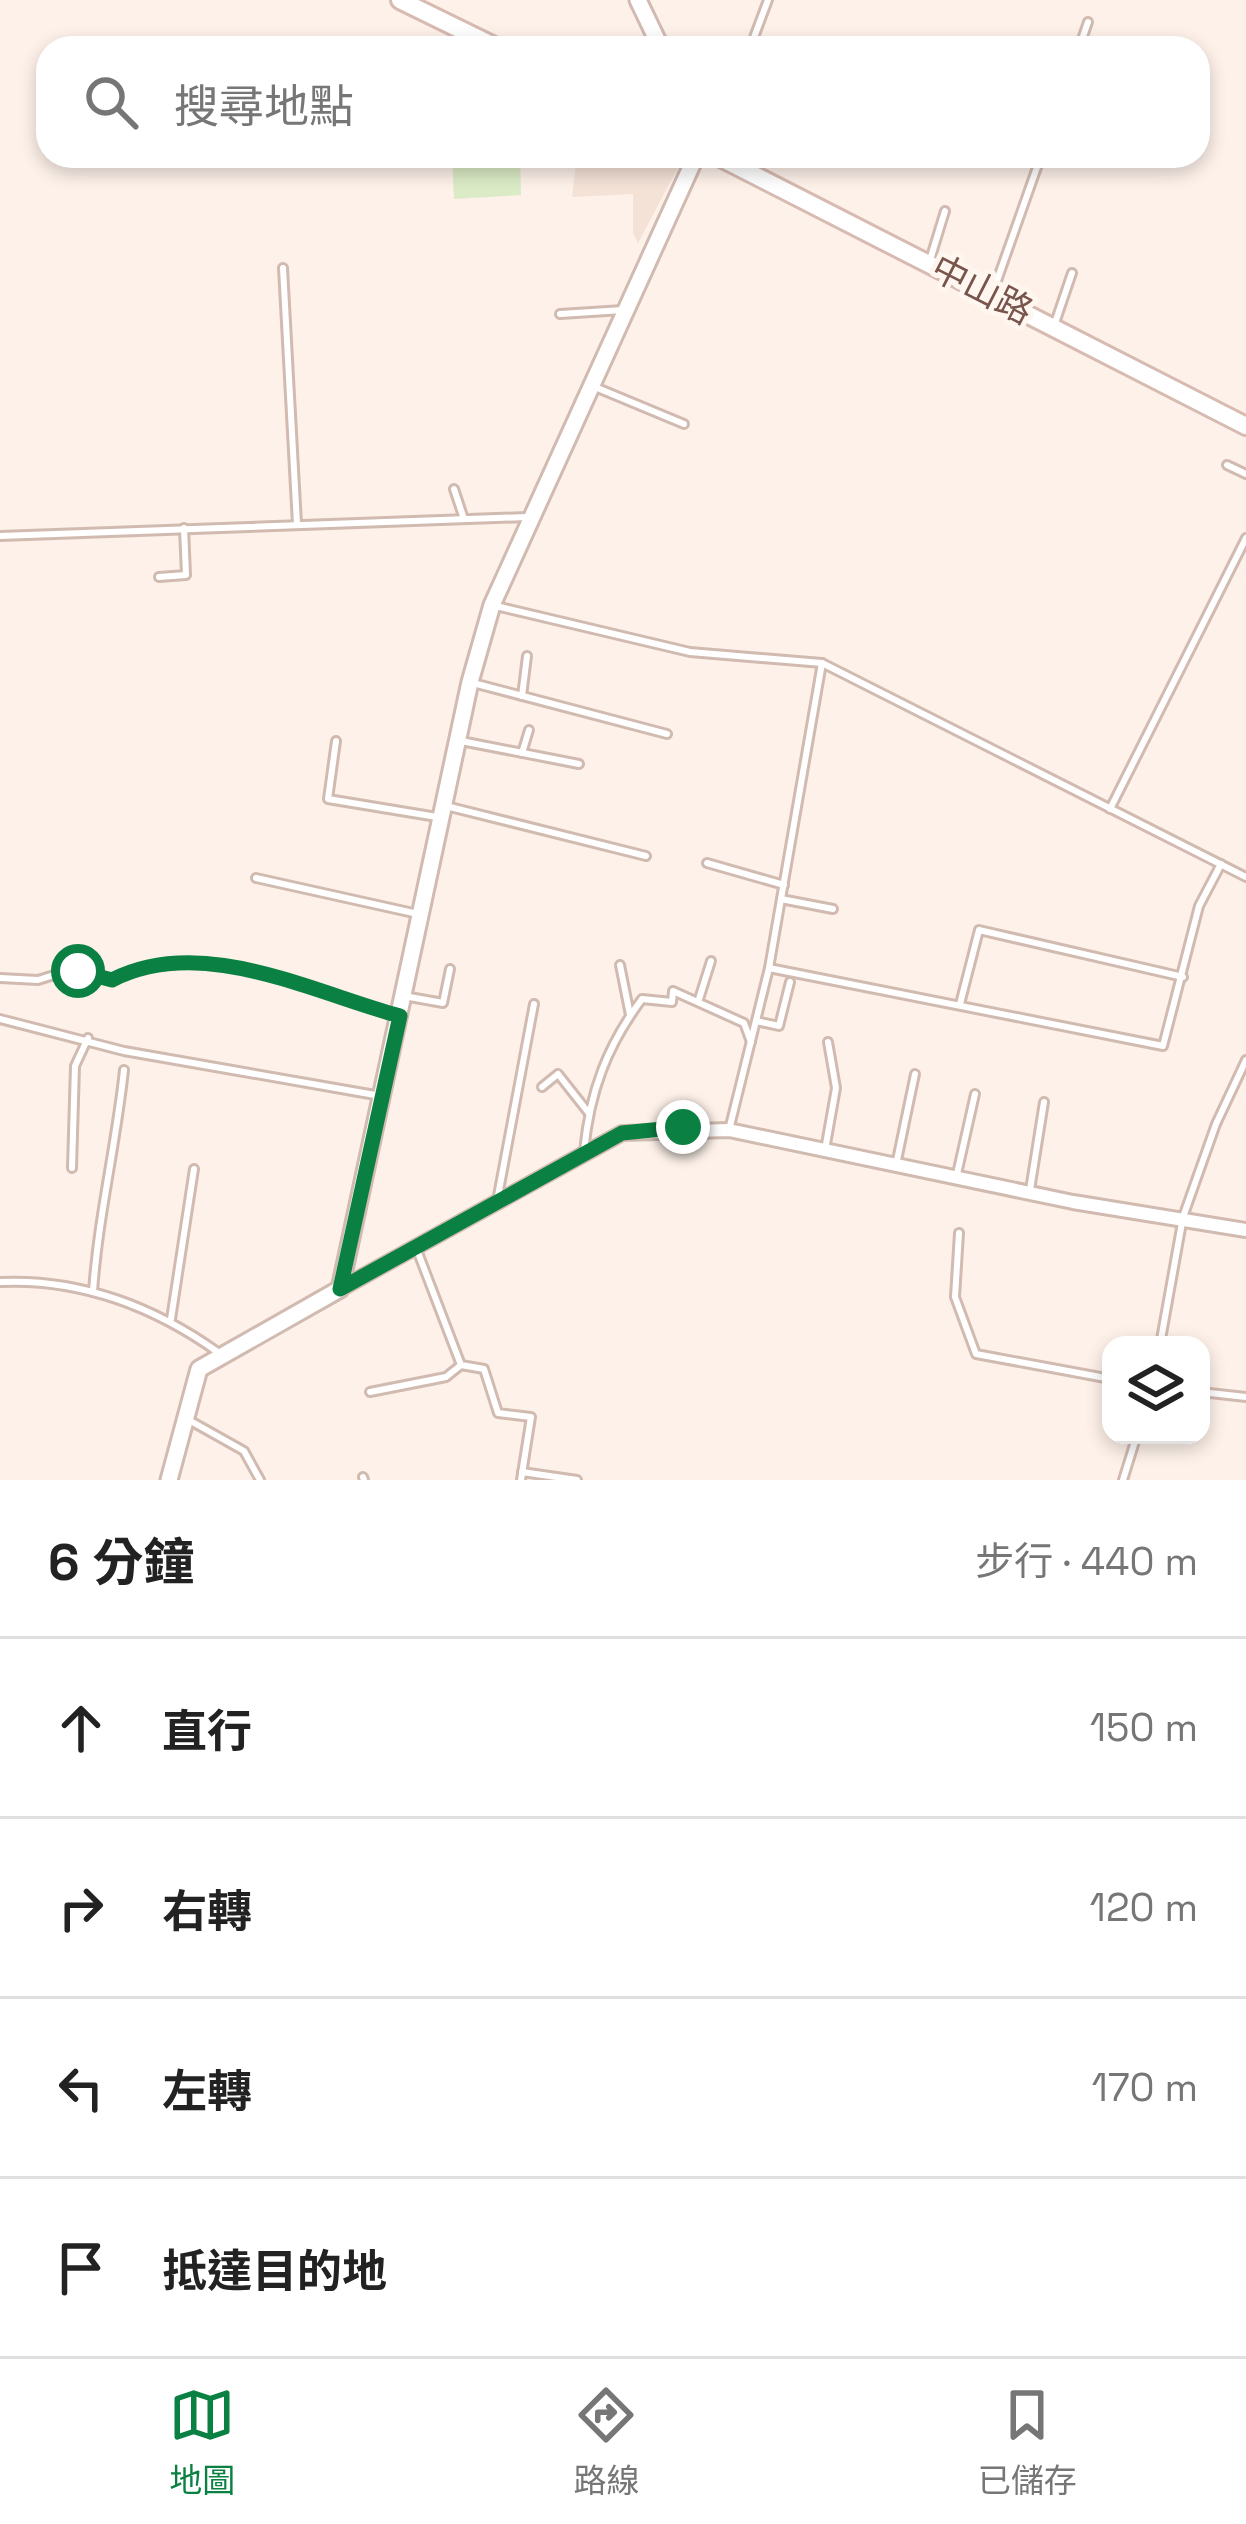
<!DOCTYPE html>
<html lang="zh-TW">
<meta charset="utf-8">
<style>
:root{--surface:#fff;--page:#f6f6f6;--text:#222;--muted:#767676;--line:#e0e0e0;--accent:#0b8043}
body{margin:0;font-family:"Space Grotesk","Noto Sans TC",sans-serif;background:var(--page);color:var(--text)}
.controls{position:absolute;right:36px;bottom:36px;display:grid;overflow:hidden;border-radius:24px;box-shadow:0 6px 18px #0003}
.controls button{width:108px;height:108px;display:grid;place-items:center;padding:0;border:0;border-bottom:3px solid var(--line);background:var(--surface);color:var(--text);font:60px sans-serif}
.stop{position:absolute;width:36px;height:36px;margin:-27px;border:9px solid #0b8043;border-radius:50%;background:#fff}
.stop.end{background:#0b8043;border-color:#fff;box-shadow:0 3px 12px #0008}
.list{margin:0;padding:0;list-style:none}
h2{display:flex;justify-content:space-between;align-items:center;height:156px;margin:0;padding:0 48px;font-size:51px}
h2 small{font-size:39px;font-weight:400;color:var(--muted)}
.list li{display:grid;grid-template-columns:78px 1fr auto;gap:36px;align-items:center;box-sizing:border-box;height:180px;padding:0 48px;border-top:3px solid var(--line)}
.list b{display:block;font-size:45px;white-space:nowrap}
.list em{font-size:39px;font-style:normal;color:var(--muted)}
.icon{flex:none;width:66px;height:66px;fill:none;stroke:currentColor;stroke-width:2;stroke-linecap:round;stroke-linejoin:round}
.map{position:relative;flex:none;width:1246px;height:1480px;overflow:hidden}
.search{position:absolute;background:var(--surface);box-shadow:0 6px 18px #0003;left:36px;right:36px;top:36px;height:132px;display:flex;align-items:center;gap:30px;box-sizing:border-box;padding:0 42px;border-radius:36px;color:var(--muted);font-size:45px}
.sheet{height:876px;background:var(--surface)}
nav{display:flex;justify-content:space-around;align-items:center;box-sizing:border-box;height:168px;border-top:3px solid var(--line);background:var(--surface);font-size:33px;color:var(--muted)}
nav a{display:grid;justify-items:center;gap:6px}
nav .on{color:var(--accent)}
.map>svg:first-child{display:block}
.residential{fill:#f4e2d7}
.green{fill:#dbebc6}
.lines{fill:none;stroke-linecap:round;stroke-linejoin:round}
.service-casing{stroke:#d1bab0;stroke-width:12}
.minor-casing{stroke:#d1bab0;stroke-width:18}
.tertiary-casing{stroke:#d1bab0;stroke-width:21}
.secondary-casing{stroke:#d7bab0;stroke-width:22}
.service{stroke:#fff;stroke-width:6}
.minor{stroke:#fff;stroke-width:12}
.tertiary{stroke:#fff;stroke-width:15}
.secondary{stroke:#fff;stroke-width:16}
.route{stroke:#0b8043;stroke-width:15}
.labels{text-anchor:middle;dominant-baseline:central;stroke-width:10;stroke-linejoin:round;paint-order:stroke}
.street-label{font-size:36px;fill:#77544c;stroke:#fff6ef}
</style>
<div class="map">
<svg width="1246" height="1480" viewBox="0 0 1246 1480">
<rect width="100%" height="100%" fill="#fdf1e9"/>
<path class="residential" d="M577,156L683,158L638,243L633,233V194L572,197Z"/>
<path class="green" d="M452,156H520L521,195L454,199Z"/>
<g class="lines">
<g class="service-casing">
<g id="service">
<path d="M750,48L768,0"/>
<path d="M1079,48L1088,22"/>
<path d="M930,260L945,211"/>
<path d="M283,268L297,524"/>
<path d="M993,292L1041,156"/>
<path d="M560,314L623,310"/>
<path d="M1055,323L1072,273"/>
<path d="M595,387L684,424"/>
<path d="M1227,465L1246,474"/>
<path d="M454,489L464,519"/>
<path d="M0,536L527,517"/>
<path d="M159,577L186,575L184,528"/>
<path d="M496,606L690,652L822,663L1246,877"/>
<path d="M473,683L667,734"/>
<path d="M522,696L527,656"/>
<path d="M336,741L328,799L437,817"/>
<path d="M461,741L579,764"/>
<path d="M522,753L529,730"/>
<path d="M446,806L646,856"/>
<path d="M1110,809L1246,538"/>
<path d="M707,863L784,885"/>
<path d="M256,878L418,914"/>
<path d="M781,899L833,909"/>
<path d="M620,965L630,1015"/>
<path d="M769,968L1163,1046L1199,906L1221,864"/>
<path d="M0,978L38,980L70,970L112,980C201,934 307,991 395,1014"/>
<path d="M404,996L443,1003L450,969"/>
<path d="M699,999L711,961"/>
<path d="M960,1004L979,930L1183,977"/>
<path d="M0,1019L124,1051L381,1096"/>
<path d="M756,1021L779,1026L790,982"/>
<path d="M542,1087L558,1074L588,1112"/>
<path d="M729,1130L769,968L822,663"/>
<path d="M825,1150L836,1088L828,1042"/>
<path d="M584,1151C590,1091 607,1046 642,999L672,1002L673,991L744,1023L751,1042"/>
<path d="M896,1165L915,1074"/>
<path d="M72,1168L75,1066L88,1038"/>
<path d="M957,1174L975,1094"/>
<path d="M1030,1190L1044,1102"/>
<path d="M497,1201L534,1004"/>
<path d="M959,1233L955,1297L976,1354L1111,1379"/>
<path d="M417,1250L461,1365L484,1369L498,1413L531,1417L521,1480"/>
<path d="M0,1282C80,1278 155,1307 219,1353"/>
<path d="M93,1292C98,1217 116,1146 124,1070"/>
<path d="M171,1319L194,1169"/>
<path d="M1160,1345L1183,1217L1216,1124L1246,1060"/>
<path d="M370,1392L446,1377L461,1365"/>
<path d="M1201,1392L1246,1397"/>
<path d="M187,1419L244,1451L260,1480"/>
<path d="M522,1472L577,1480"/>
<path d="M363,1477L364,1480"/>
<path d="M1123,1480L1137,1435"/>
</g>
</g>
<g class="minor-casing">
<path id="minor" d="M340,1289L622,1133L729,1130L1073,1202L1246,1230"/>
</g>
<g class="tertiary-casing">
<g id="tertiary">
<path d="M638,0L661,48"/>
<path d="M169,1480L199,1369L340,1289L470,682L492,605L696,156"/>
</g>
</g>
<g class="secondary-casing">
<g id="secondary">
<path d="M400,0L498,48"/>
<path d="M717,156L1246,426"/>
</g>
</g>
<use href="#service" class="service"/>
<use href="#minor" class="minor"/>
<use href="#tertiary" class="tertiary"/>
<use href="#secondary" class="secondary"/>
</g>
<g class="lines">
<path class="route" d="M78,971L112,980C202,934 311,992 400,1016L340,1289L622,1133L683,1127"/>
</g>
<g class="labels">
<g class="street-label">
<text transform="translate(982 290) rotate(27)">中山路</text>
</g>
</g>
</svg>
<div class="controls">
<button><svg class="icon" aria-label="layers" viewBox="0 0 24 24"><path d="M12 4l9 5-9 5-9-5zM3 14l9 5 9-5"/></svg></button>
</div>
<div class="stop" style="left:78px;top:971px"></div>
<div class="stop end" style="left:683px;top:1127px"></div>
<div class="search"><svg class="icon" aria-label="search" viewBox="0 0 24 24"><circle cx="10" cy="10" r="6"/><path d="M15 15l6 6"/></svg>搜尋地點</div>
</div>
<section class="sheet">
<h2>6 分鐘<small>步行 · 440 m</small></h2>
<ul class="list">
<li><svg class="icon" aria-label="ahead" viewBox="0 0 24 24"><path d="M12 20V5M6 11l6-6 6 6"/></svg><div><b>直行</b></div><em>150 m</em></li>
<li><svg class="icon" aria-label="right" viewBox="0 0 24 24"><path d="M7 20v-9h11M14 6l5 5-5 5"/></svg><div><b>右轉</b></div><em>120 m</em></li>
<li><svg class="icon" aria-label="left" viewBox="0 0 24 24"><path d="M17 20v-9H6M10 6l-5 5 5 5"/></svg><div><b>左轉</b></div><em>170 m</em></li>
<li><svg class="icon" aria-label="arrive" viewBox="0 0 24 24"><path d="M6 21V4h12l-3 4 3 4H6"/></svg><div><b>抵達目的地</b></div></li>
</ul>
</section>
<nav>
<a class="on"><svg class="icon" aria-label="map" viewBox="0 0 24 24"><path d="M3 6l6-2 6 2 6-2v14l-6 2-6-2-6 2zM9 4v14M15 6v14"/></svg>地圖</a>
<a><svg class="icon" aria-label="directions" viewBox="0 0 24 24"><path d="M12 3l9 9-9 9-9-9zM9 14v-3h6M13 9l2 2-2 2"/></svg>路線</a>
<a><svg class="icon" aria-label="saved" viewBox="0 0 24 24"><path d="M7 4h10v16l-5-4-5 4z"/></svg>已儲存</a>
</nav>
